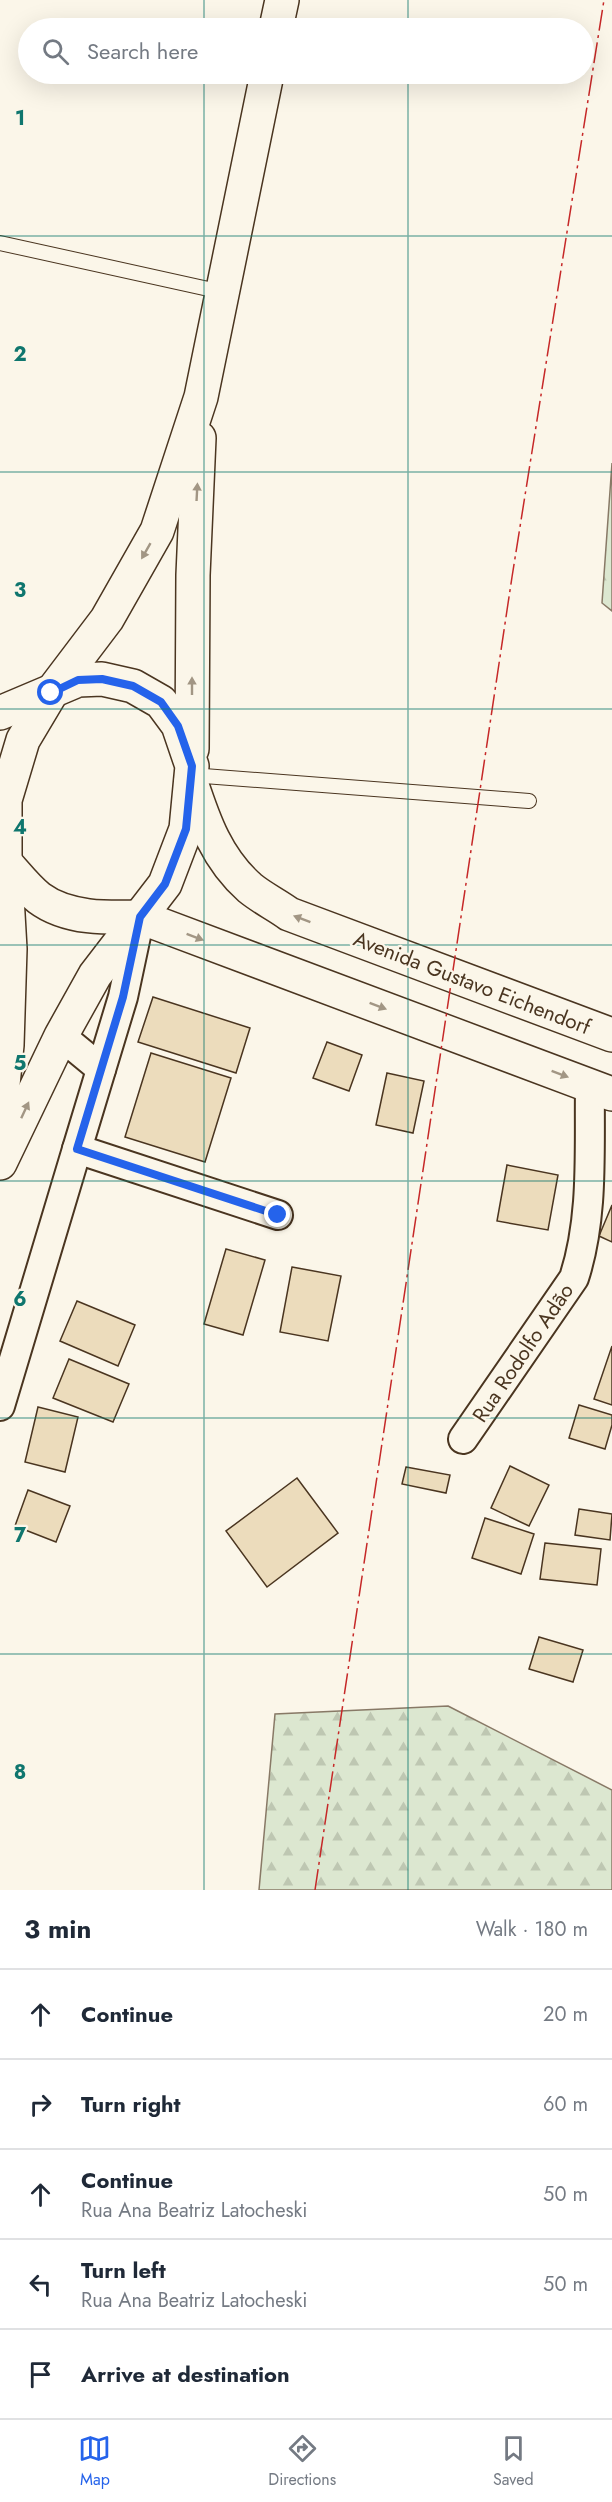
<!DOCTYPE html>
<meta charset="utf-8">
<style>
:root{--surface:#fff;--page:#f6f6f7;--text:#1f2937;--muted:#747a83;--line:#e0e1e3;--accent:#2563eb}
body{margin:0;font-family:Jost,sans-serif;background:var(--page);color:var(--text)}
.stop{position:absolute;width:18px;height:18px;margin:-14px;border:4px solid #2563eb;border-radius:50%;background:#fff}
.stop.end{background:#2563eb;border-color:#fff;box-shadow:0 2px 6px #0008}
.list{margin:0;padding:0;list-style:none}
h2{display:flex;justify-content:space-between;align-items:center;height:78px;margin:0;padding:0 24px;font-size:26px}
h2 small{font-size:20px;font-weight:400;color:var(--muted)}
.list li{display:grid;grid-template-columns:39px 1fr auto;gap:18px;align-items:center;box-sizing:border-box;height:90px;padding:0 24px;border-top:2px solid var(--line)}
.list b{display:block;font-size:22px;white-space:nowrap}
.list p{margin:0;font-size:20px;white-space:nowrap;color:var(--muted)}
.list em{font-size:20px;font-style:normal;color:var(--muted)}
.icon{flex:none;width:33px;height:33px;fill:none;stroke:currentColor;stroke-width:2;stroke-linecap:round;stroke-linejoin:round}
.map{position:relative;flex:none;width:612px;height:1890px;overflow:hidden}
.search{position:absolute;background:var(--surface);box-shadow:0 6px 24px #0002;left:18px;right:18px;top:18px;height:66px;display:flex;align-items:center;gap:15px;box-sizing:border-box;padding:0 21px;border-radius:33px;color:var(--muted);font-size:22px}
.sheet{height:528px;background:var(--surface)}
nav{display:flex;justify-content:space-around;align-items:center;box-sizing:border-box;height:84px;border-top:2px solid var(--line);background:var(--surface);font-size:16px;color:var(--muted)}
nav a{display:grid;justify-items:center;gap:3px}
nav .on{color:var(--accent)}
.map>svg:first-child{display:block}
.forest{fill:url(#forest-firs);stroke:#887966;stroke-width:1.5}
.building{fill:#ecdcbc;stroke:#4a3520;stroke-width:1.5}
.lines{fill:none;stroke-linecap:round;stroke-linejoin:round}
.lane-casing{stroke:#4a3520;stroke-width:16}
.street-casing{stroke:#4a3520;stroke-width:32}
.secondary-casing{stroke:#4a3520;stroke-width:36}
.primary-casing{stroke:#4a3520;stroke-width:36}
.lane{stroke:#fbf6e9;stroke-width:14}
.street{stroke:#fbf6e9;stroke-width:28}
.secondary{stroke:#fbf6e9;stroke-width:33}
.primary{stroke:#fbf6e9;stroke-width:33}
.power{stroke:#c62828;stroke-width:1.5;stroke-dasharray:21 4.5 3 4.5;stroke-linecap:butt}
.oneway{fill:#a29684}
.route{stroke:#2563eb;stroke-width:8}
.grid{fill:none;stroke:#0f766e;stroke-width:1.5;stroke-opacity:0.55}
.labels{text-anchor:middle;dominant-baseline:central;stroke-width:4.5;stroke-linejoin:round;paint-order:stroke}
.street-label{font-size:21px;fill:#4a3520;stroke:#fbf6e9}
.grid-label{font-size:20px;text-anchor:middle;font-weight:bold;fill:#0f766e;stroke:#fbf6e9;stroke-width:4.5;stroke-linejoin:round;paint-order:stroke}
</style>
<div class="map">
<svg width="612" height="1890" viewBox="0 0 612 1890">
<defs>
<pattern id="forest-firs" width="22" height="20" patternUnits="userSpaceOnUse" patternTransform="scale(1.5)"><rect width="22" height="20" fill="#dce7d0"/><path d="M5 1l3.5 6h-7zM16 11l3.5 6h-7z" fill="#bec7b2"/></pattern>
</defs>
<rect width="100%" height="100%" fill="#fbf6e9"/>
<g class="forest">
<path d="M612,463V611L602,603Z"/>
<path d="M448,1706L612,1790V1890H259L275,1714Z"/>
</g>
<g class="building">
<path d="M153,997L250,1028L236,1073L138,1042Z"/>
<path d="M327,1042L362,1055L349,1091L313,1078Z"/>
<path d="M151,1053L231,1078L205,1162L125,1137Z"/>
<path d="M387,1073L424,1081L413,1133L376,1125Z"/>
<path d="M507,1165L558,1175L548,1230L497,1221Z"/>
<path d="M612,1205V1242L599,1236Z"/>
<path d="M226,1249L265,1260L243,1335L204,1324Z"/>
<path d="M292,1267L341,1276L328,1341L280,1332Z"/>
<path d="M77,1301L135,1325L118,1366L60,1341Z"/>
<path d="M612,1346V1405L594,1399Z"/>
<path d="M69,1359L129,1384L113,1422L53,1398Z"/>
<path d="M579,1405L612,1415V1425L605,1449L569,1438Z"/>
<path d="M38,1407L78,1417L65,1472L25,1462Z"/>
<path d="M510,1466L549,1485L529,1526L491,1508Z"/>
<path d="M406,1467L450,1475L446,1493L402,1484Z"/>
<path d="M297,1478L338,1533L267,1587L226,1531Z"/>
<path d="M28,1490L70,1506L56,1542L15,1526Z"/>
<path d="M579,1509L612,1514L610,1540L575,1535Z"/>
<path d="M485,1518L534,1534L521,1574L472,1558Z"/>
<path d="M545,1543L601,1549L597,1585L540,1579Z"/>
<path d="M539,1637L583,1650L573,1682L529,1669Z"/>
</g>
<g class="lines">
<g class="lane-casing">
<g id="lane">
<path d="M0,243L222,292"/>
<path d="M191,775L529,801"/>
</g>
</g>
<g class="street-casing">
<g id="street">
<path d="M140,917L123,997L77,1149L278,1215"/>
<path d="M61,1036L101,1069"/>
<path d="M0,1406L77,1149"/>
<path d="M463,1439L574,1278C594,1217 589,1149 590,1086"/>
</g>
</g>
<g class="secondary-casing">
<g id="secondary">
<path d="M191,782C204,822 217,859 250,888C262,898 277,905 289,914L612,1035"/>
<path d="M140,917L612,1094"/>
</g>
</g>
<g class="primary-casing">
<g id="primary">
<path d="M276,28L282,0"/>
<path d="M0,713L78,680L102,679L133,686L161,702L178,725L192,766L186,829L165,884L95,975L61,1036L0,1163"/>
<path d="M192,749L193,575L199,438"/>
<path d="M0,857C13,870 25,887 39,898C67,919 108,918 140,917"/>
<path d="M0,1114L7,1045L10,949L5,862V800L23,740L51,693L107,619L157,531L201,397L267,74"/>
</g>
</g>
<use href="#lane" class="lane"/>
<use href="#street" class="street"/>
<use href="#secondary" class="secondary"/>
<use href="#primary" class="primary"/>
<path class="power" d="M315,1890L512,577L604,0"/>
</g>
<defs><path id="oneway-solid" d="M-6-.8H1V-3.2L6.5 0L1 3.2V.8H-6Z" transform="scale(1.5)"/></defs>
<g class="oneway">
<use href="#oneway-solid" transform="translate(197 492) rotate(-87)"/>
<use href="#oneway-solid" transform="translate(146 551) rotate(120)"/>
<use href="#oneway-solid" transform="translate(192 686) rotate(-90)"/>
<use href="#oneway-solid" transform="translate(302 919) rotate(-159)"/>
<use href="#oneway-solid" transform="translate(195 937) rotate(21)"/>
<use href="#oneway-solid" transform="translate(378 1006) rotate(21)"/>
<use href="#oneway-solid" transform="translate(560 1074) rotate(21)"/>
<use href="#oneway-solid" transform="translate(25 1110) rotate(-65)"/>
</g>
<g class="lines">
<path class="route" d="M51,693L78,680L102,679L133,686L161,702L178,726L192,766L186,829L165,884L140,917L123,997L77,1149L278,1215"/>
</g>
<path class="grid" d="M204,0V28M408,0V28M204,74V1890M408,74V1890M0,236H612M0,472H612M0,709H612M0,945H612M0,1181H612M0,1418H612M0,1654H612"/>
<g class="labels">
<g class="street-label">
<text transform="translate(472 983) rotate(21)">Avenida Gustavo Eichendorf</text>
<text transform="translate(523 1353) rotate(-56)">Rua Rodolfo Adão</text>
</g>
</g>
<g class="grid-label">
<text x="20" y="125">1</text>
<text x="20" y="361">2</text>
<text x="20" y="597">3</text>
<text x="20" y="834">4</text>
<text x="20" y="1070">5</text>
<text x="20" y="1306">6</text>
<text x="20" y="1542">7</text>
<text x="20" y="1779">8</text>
</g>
</svg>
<div class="stop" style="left:51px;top:693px"></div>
<div class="stop end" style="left:278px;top:1215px"></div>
<div class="search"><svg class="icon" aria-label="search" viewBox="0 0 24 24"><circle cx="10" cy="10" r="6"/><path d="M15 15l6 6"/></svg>Search here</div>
</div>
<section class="sheet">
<h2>3 min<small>Walk · 180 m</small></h2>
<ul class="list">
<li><svg class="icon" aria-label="ahead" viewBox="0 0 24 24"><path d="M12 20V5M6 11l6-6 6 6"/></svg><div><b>Continue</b></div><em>20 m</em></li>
<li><svg class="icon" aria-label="right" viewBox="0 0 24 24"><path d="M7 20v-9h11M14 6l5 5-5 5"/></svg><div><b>Turn right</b></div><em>60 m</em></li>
<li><svg class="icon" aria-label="ahead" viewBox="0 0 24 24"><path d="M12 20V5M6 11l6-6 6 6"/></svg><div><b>Continue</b><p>Rua Ana Beatriz Latocheski</p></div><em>50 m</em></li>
<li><svg class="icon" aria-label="left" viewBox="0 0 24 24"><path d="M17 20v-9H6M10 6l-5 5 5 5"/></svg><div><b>Turn left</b><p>Rua Ana Beatriz Latocheski</p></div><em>50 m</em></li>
<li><svg class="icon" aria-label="arrive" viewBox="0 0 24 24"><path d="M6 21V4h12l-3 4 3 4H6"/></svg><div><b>Arrive at destination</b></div></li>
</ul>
</section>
<nav>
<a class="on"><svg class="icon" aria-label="map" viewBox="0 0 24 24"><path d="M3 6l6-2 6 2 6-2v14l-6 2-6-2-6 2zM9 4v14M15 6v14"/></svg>Map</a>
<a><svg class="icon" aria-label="directions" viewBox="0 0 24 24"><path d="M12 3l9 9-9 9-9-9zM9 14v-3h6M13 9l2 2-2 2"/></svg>Directions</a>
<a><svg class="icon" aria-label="saved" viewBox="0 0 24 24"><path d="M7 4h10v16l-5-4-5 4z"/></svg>Saved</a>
</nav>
